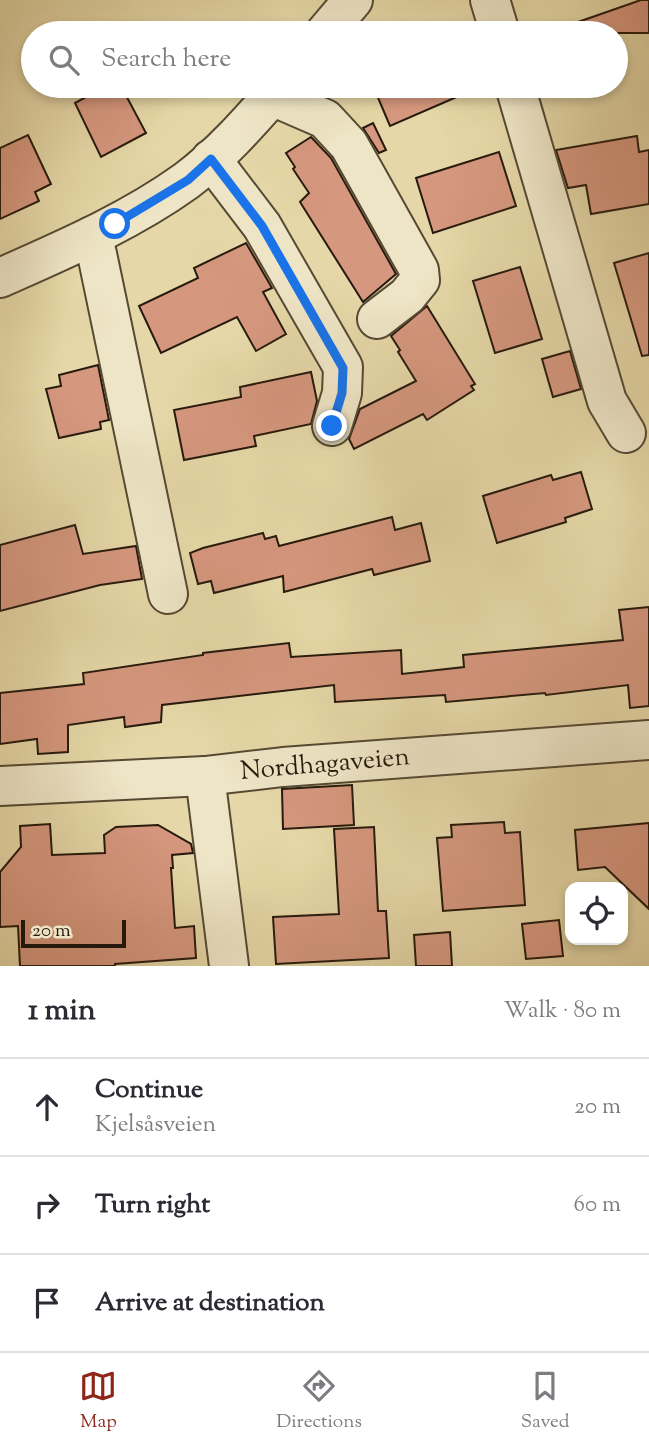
<!DOCTYPE html>
<meta charset="utf-8">
<style>
:root{--surface:#fff;--page:#f7f7f7;--text:#2b2b33;--muted:#7c7c81;--line:#e1e1e2;--accent:#8f2418}
body{margin:0;font-family:"Sorts Mill Goudy",serif;background:var(--page);color:var(--text)}
.controls{position:absolute;right:21px;bottom:21px;display:grid;overflow:hidden;border-radius:14px;box-shadow:0 4px 10px #0003}
.controls button{width:63px;height:63px;display:grid;place-items:center;padding:0;border:0;border-bottom:2px solid var(--line);background:var(--surface);color:var(--text);font:35px sans-serif}
.scale{position:absolute;left:21px;bottom:18px;width:105px;box-sizing:border-box;padding-left:7px;border:4px solid #271a0d;border-top:0;font-size:19px;line-height:24px;white-space:nowrap;color:#271a0d;-webkit-text-stroke:5px #eee5c6;paint-order:stroke}
.stop{position:absolute;width:21px;height:21px;margin:-16px;border:5px solid #1a73e8;border-radius:50%;background:#fff}
.stop.end{background:#1a73e8;border-color:#fff;box-shadow:0 2px 7px #0008}
.list{margin:0;padding:0;list-style:none}
h2{display:flex;justify-content:space-between;align-items:center;height:91px;margin:0;padding:0 28px;font-size:30px}
h2 small{font-size:23px;font-weight:400;color:var(--muted)}
.list li{display:grid;grid-template-columns:46px 1fr auto;gap:21px;align-items:center;box-sizing:border-box;height:98px;padding:0 28px;border-top:2px solid var(--line)}
.list b{display:block;font-size:26px;white-space:nowrap}
.list p{margin:0;font-size:23px;white-space:nowrap;color:var(--muted)}
.list em{font-size:23px;font-style:normal;color:var(--muted)}
.icon{flex:none;width:38px;height:38px;fill:none;stroke:currentColor;stroke-width:2;stroke-linecap:round;stroke-linejoin:round}
.map{position:relative;flex:none;width:649px;height:966px;overflow:hidden}
.search{position:absolute;background:var(--surface);box-shadow:0 4px 10px #0003;left:21px;right:21px;top:21px;height:77px;display:flex;align-items:center;gap:18px;box-sizing:border-box;padding:0 24px;border-radius:38px;color:var(--muted);font-size:26px}
.sheet{height:385px;background:var(--surface)}
nav{display:flex;justify-content:space-around;align-items:center;box-sizing:border-box;height:98px;border-top:2px solid var(--line);background:var(--surface);font-size:19px;color:var(--muted)}
nav a{display:grid;justify-items:center;gap:4px}
nav .on{color:var(--accent)}
.map>svg:first-child{display:block}
.building{fill:#d5977e;stroke:#271a0d;stroke-width:2}
.lines{fill:none;stroke-linecap:round;stroke-linejoin:round}
.minor-casing{stroke:#564934;stroke-width:42}
.minor{stroke:#eee5c6;stroke-width:38}
.route{stroke:#1a73e8;stroke-width:9}
.labels{text-anchor:middle;dominant-baseline:central;stroke-width:5;stroke-linejoin:round;paint-order:stroke}
.street-label{font-size:26px;fill:#271a0d;stroke:#eee5c6}
</style>
<div class="map">
<svg width="649" height="966" viewBox="0 0 649 966">
<rect width="100%" height="100%" fill="#e5d7a7"/>
<filter id="stains"><feTurbulence type="fractalNoise" baseFrequency=".00286" numOctaves="4"/><feColorMatrix values="0 0 0 0 .2 0 0 0 0 .09 0 0 0 0 .02 0 0 0 .5 -.17"/></filter>
<radialGradient id="worn" r=".72"><stop offset=".6" stop-color="#630" stop-opacity="0"/><stop offset="1" stop-color="#630" stop-opacity=".3"/></radialGradient>
<g class="building">
<path d="M641,0H649V33H559L558,29Z"/>
<path d="M106,86H121L146,133L101,157L75,103Z"/>
<path d="M373,86H482L390,126Z"/>
<path d="M373,123L386,150L379,153L363,128Z"/>
<path d="M28,135L51,184L35,192L39,201L0,219V148Z"/>
<path d="M637,136L639,152L649,150V204L591,214L586,185L568,188L556,150Z"/>
<path d="M311,137L331,158L396,274L363,302L300,202L309,193L293,169L295,167L286,153Z"/>
<path d="M499,152L516,206L433,233L416,178Z"/>
<path d="M246,243L272,288L263,292L286,334L256,351L237,317L161,353L139,306L198,278L194,268Z"/>
<path d="M649,253V355L642,356L614,263Z"/>
<path d="M520,267L542,339L495,353L473,281Z"/>
<path d="M427,306L475,384L471,386L474,390L427,420L423,414L354,449L349,439L360,409L416,381L398,352L400,350L391,336Z"/>
<path d="M570,351L581,389L553,397L542,359Z"/>
<path d="M98,365L109,420L100,422L101,429L59,438L46,389L61,386L59,375Z"/>
<path d="M311,372L317,401L311,424L254,436L256,446L184,460L174,410L241,397L240,387Z"/>
<path d="M581,472L592,509L565,518L566,522L497,543L483,496L551,475L553,480Z"/>
<path d="M392,517L395,530L421,523L430,561L374,575L372,569L284,592L283,576L214,593L211,581L198,584L190,553L203,548L263,533L265,539L276,536L279,546Z"/>
<path d="M75,525L83,554L136,546L142,579L100,585L0,611V545Z"/>
<path d="M649,607V706L630,708L628,685L546,695L545,693L446,702L445,695L335,702L334,685L162,705L161,722L125,727L124,717L68,725V752L38,754L37,739L0,744V693L84,684L83,673L203,655V653L289,643L291,657L401,650L402,674L464,667L463,655L623,640L619,610Z"/>
<path d="M352,785L354,825L283,829L282,789Z"/>
<path d="M504,822L505,833L520,832L525,905L443,911L437,838L452,837L451,825Z"/>
<path d="M649,823V909L605,867L578,870L575,830Z"/>
<path d="M50,824L52,855L105,853L104,835L116,827L158,825L191,844L193,853L172,855L173,868H171L175,928L194,926L196,958L115,964V966H20L18,926L0,927V872L21,847L20,826Z"/>
<path d="M374,827L378,911H386L389,958L276,964L273,917L339,914L334,829Z"/>
<path d="M559,920L563,956L526,959L522,924Z"/>
<path d="M450,932L452,966H416L414,935Z"/>
</g>
<g class="lines">
<g class="minor-casing">
<g id="minor">
<path d="M490,0L500,33"/>
<path d="M325,33L353,0"/>
<path d="M515,86L607,401L626,433"/>
<path d="M272,96L325,119L349,145L419,270L420,280L407,296L377,319"/>
<path d="M211,159L262,226L343,367L342,393L332,426"/>
<path d="M92,236L97,254L168,594"/>
<path d="M0,278C63,250 129,222 186,181C221,155 252,119 281,86"/>
<path d="M205,776L229,966"/>
<path d="M0,786L205,776L283,767L649,740"/>
</g>
</g>
<use href="#minor" class="minor"/>
</g>
<g class="lines">
<path class="route" d="M115,224L188,180L211,159L262,226L343,368L342,393L332,426"/>
</g>
<g class="labels">
<g class="street-label">
<text transform="translate(325 765) rotate(-5)">Nordhagaveien</text>
</g>
</g>
<rect width="100%" height="100%" filter="url(#stains)"/>
<rect width="100%" height="100%" fill="url(#worn)"/>
</svg>
<div class="controls">
<button><svg class="icon" aria-label="locate" viewBox="0 0 24 24"><circle cx="12" cy="12" r="6"/><path d="M12 2v4M12 18v4M2 12h4M18 12h4"/></svg></button>
</div>
<div class="scale">20 m</div>
<div class="stop" style="left:115px;top:224px"></div>
<div class="stop end" style="left:332px;top:426px"></div>
<div class="search"><svg class="icon" aria-label="search" viewBox="0 0 24 24"><circle cx="10" cy="10" r="6"/><path d="M15 15l6 6"/></svg>Search here</div>
</div>
<section class="sheet">
<h2>1 min<small>Walk · 80 m</small></h2>
<ul class="list">
<li><svg class="icon" aria-label="ahead" viewBox="0 0 24 24"><path d="M12 20V5M6 11l6-6 6 6"/></svg><div><b>Continue</b><p>Kjelsåsveien</p></div><em>20 m</em></li>
<li><svg class="icon" aria-label="right" viewBox="0 0 24 24"><path d="M7 20v-9h11M14 6l5 5-5 5"/></svg><div><b>Turn right</b></div><em>60 m</em></li>
<li><svg class="icon" aria-label="arrive" viewBox="0 0 24 24"><path d="M6 21V4h12l-3 4 3 4H6"/></svg><div><b>Arrive at destination</b></div></li>
</ul>
</section>
<nav>
<a class="on"><svg class="icon" aria-label="map" viewBox="0 0 24 24"><path d="M3 6l6-2 6 2 6-2v14l-6 2-6-2-6 2zM9 4v14M15 6v14"/></svg>Map</a>
<a><svg class="icon" aria-label="directions" viewBox="0 0 24 24"><path d="M12 3l9 9-9 9-9-9zM9 14v-3h6M13 9l2 2-2 2"/></svg>Directions</a>
<a><svg class="icon" aria-label="saved" viewBox="0 0 24 24"><path d="M7 4h10v16l-5-4-5 4z"/></svg>Saved</a>
</nav>
